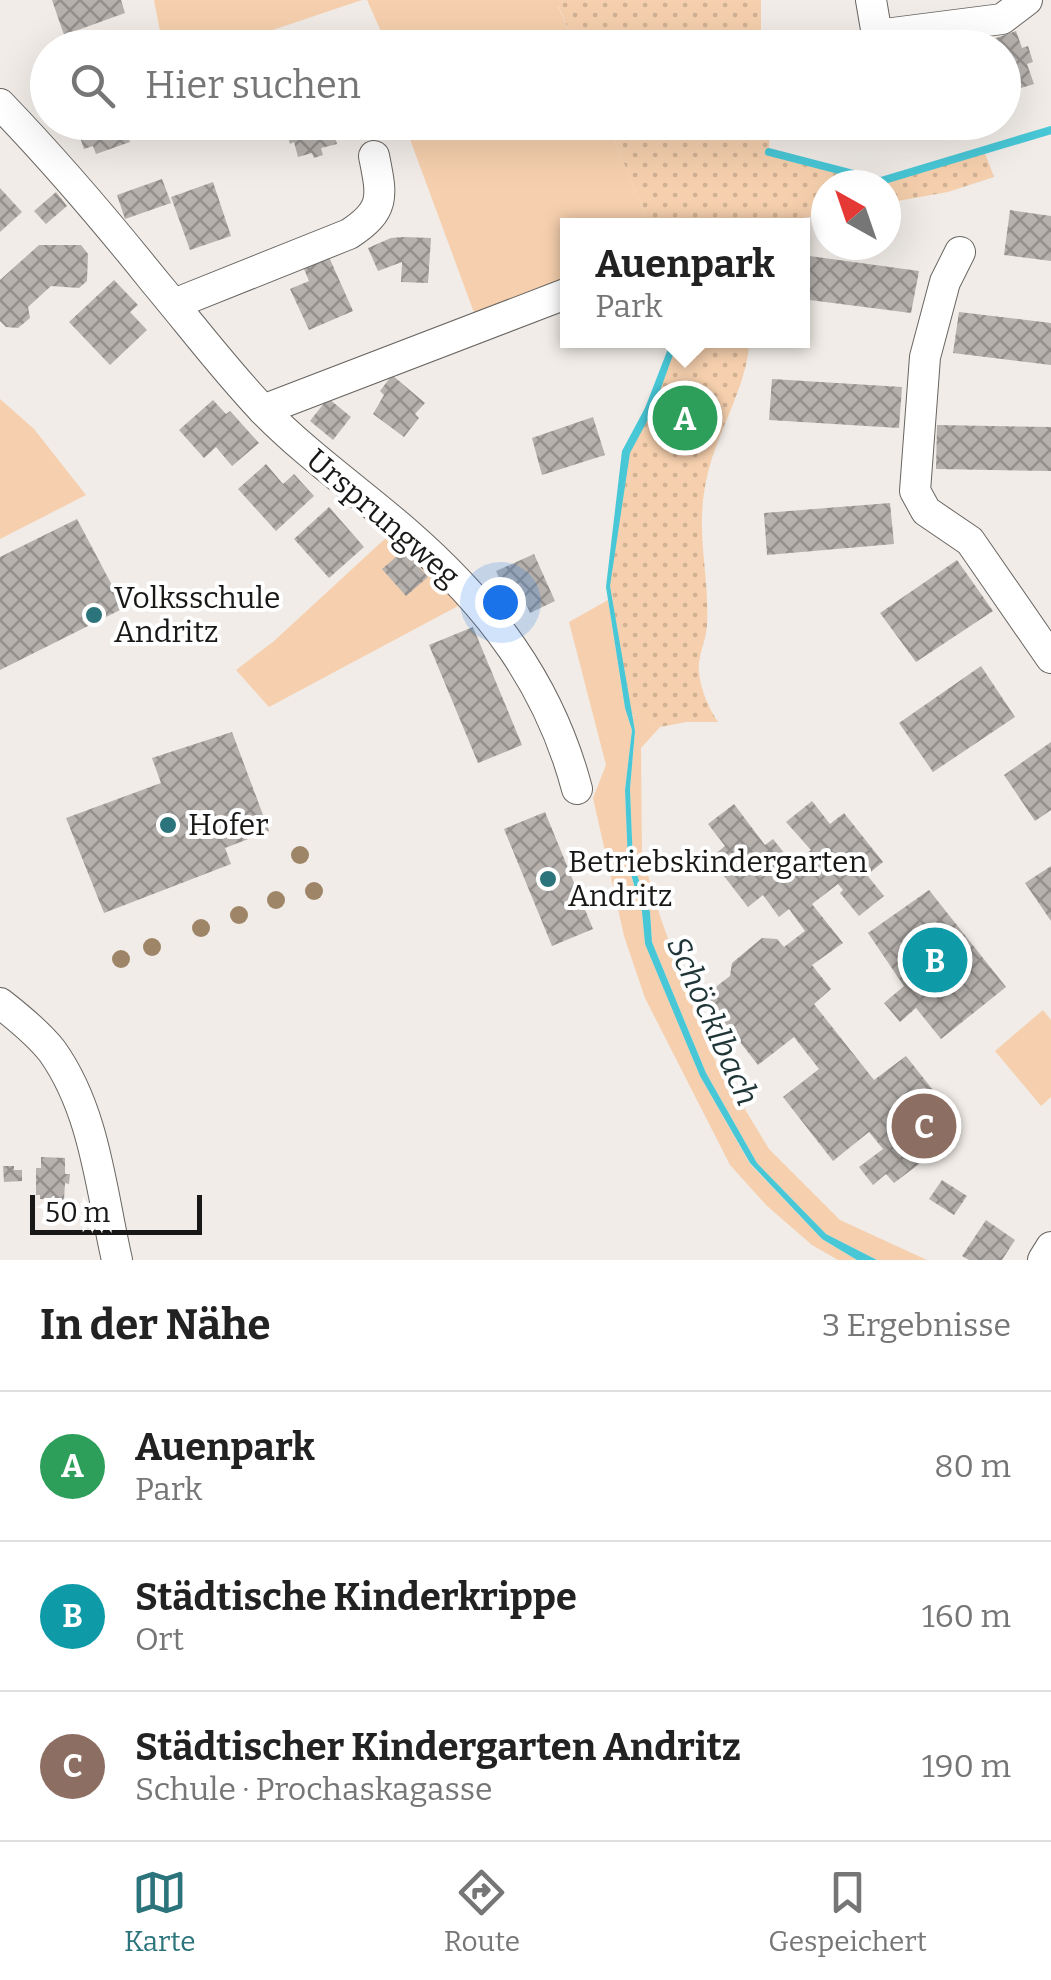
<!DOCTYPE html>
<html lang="de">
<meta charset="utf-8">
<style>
:root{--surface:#fff;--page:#f2f2f2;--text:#222;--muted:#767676;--line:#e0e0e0;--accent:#2b747c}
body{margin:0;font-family:Bitter,serif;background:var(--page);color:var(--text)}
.compass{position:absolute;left:811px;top:170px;width:90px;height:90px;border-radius:50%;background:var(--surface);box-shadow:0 10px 40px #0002;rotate:320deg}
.scale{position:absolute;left:30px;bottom:25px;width:172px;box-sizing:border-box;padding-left:10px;border:5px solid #191816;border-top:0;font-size:28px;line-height:35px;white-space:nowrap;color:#191816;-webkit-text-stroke:8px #fff;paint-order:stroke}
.you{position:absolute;left:500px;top:602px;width:35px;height:35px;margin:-25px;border:8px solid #fff;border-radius:50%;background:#1a73e8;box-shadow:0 0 0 15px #1a73e833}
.badge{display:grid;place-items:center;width:65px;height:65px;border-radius:50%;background:var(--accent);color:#fff;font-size:32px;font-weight:700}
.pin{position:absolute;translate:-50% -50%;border:5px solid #fff;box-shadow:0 2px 10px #0006}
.popup{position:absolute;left:560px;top:218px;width:250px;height:130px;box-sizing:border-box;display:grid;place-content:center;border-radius:0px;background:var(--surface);filter:drop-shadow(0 2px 8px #0005);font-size:32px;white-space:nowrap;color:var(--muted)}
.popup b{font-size:38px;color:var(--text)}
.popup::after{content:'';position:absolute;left:50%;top:100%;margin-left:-20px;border:20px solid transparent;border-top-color:var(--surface)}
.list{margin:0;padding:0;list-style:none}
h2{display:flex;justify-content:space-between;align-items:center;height:130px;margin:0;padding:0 40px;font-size:42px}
h2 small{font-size:32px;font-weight:400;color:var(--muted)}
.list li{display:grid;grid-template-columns:65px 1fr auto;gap:30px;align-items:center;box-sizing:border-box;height:150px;padding:0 40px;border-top:2px solid var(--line)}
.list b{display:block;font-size:38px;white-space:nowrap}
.list p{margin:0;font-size:32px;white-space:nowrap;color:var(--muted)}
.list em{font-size:32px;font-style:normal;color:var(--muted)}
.icon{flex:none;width:55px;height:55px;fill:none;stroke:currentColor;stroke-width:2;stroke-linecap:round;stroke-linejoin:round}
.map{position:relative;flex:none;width:1051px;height:1260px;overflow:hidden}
.search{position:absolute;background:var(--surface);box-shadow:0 10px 40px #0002;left:30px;right:30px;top:30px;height:110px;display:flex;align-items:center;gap:25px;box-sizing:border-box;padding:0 35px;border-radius:55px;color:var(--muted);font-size:38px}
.sheet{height:580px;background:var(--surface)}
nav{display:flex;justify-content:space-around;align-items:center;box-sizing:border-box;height:140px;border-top:2px solid var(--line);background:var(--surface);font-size:28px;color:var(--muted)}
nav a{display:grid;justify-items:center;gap:5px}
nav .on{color:var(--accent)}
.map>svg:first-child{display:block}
.green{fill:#f6d0ae}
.park{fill:url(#park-dots)}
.water{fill:#48c7d6}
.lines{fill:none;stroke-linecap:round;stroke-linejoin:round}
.stream{stroke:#48c7d6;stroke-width:8}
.building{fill:url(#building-cross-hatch)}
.minor-casing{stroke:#696561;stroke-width:32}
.minor{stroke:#fff;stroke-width:30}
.tree{fill:#9f8568}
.poi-dot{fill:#2b747c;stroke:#fff;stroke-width:4}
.labels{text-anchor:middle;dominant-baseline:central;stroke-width:8;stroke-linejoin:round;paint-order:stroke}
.street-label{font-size:30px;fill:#191816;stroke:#fff}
.poi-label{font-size:30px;fill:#191816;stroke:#fff;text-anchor:start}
.water-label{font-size:32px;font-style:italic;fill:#1f3537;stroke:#fff}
</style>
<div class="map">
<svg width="1051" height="1260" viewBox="0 0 1051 1260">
<defs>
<pattern id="park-dots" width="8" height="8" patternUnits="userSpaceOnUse" patternTransform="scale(2.5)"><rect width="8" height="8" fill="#f6d0ae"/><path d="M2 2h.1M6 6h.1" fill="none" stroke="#d2b295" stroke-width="1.8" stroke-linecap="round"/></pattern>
<pattern id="building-cross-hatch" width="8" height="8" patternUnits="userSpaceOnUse" patternTransform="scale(2.5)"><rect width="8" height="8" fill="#b6b1ad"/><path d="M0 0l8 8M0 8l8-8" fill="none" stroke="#938f8c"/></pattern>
</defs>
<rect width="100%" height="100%" fill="#f1ece7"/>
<g class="green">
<path d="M154,0H362L222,47H163Z"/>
<path d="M367,0H563L558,6L576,47H388Z"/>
<path d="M404,123H607L650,225H568L567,284L476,318Z"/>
<path d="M0,399L34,429L86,495L0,539Z"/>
<path d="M389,535L462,596L458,606L269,707L236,670L274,641Z"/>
<path d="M608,600L625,708L632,730L625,790L628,864L642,912L645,944L700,1076L750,1164L822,1239L857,1260H838L812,1245L766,1205L730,1165L645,998L624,936L593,798L606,765L569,622Z"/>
<path d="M641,707L660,727L641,748L642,855L661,919L708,1048L769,1149L840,1220L927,1260H877L826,1234L757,1163L706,1073L652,942L650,912L633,863L630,789L635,731L632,717Z"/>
<path d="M1043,1010L1051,1020V1097L1041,1106L995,1051Z"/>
</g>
<g class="park">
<path d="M563,0H761V47H576L558,5Z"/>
<path d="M607,123H770L769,152L881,181L983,148L994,177L948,192L886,203V185H826V214L786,221L778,225H650Z"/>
<path d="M675,341H749C749,379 721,426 710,465C692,528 710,567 707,626C706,641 697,657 699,672C700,688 709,709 718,722H686L660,727L641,708L629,718L608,588L626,452Z"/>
</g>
<path class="water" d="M671,341H678L653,410L630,453L610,586L635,731L630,789L633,863L650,912L652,942L706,1073L757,1163L826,1234L877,1260H857L822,1239L750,1163L700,1076L645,944L642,912L628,864L625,790L632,730L625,708L606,587L622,451L645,408Z"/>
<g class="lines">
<path class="stream" d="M769,152L881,181L1051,130"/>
</g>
<g class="building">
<path d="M52,0H121L125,13L64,35Z"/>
<path d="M1016,31L1022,48L1028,46L1033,62L1027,64L1034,84L1004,93V48H983L982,43Z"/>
<path d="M87,122H130L134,132L127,134L130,142L96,154L93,146L84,149L76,126Z"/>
<path d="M283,122H318L320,128L331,124L337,144L321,148L323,155L314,158L312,153L298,157L294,142L290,144Z"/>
<path d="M162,179L171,203L125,219L117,195Z"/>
<path d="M213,182L231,236L190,250L171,197Z"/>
<path d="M0,188L22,212L0,232Z"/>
<path d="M56,192L67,206L46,224L34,211Z"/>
<path d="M1010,210L1051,216V261L1004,255Z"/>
<path d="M403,237L431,238L428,283L401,282L402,262L378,271L368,248L391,238Z"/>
<path d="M39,245H81L88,254L87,281L79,288L51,286L28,307L30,318L18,328L6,327L0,321V280Z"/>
<path d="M802,255L919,271L911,313L802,299Z"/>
<path d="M329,257L353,311L309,330L290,289L309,281L304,269Z"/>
<path d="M114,280L138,305L130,312L147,330L110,365L69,322Z"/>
<path d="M959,312L1051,323V365L953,353Z"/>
<path d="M392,375L425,403L415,414L419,418L404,437L373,414L384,395L380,391Z"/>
<path d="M772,379L902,387L899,428L769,420Z"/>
<path d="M328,398L351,417L333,440L310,421Z"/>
<path d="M213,400L226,414L230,411L259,443L232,466L216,447L204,458L179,430Z"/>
<path d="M593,417L605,455L542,475L532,438Z"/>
<path d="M937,425L1051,427V471L936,469Z"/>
<path d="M266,464L283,484L294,474L314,496L276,531L238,489Z"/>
<path d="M890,503L894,544L767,555L764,513Z"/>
<path d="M329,507L364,547L329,578L294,539Z"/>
<path d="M77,519L124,608L0,670V557Z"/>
<path d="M404,550L428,577L406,596L382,569Z"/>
<path d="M534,554L555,601L530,613L522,595L509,601L496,571Z"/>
<path d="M957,560L993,611L916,662L880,613Z"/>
<path d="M473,627L522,745L478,763L429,645Z"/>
<path d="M981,666L1015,717L933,772L899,723Z"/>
<path d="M232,732L269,831L225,848L231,864L104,913L66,818L161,783L152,758Z"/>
<path d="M1051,742V810L1035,821L1004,775Z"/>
<path d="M812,801L830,824L844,813L883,862L867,875L884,896L859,916L840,893L843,890L838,884L812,904L843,943L812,965L831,989L814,1004L874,1080L906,1056L955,1118L912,1155L919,1164L894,1183L886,1174L873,1185L859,1167L883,1149L869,1132L833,1161L783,1097L819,1069L794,1037L758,1065L704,996L730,976L732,963L762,938L777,939L784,947L805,931L789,909L779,917L763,895L748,907L710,858L725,846L708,824L734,804L765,845L773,839L793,864L811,850L786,822Z"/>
<path d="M545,812L593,929L552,946L504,829Z"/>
<path d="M1051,866V921L1025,883Z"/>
<path d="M929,890L1006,987L941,1039L916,1008L900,1022L884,1003L904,986L868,933Z"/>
<path d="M41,1157L65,1158V1174H70L69,1184L65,1183L64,1200L40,1199V1195H36V1168H41Z"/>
<path d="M3,1166H14V1170H22V1181L4,1182Z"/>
<path d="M942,1180L967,1196L954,1215L929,1199Z"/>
<path d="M986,1220L1015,1240L1002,1260H969L962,1256Z"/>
</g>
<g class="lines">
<g class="minor-casing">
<g id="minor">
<path d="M871,0L877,35L1002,19L1027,0"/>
<path d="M0,104C55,161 106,221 155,282C191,325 225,370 263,410C308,456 360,492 408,534C489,605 549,683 577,789"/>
<path d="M960,252L945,282L925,357L915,491L926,511L970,541L1051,658"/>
<path d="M174,304L349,234C386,210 382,196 374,156"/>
<path d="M263,410L568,293"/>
<path d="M0,1003C18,1017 38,1033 52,1051C95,1111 101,1190 117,1260"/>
<path d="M1043,1260L1051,1247"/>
</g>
</g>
<use href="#minor" class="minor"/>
</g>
<g class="tree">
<circle cx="300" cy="855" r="9"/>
<circle cx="314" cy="891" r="9"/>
<circle cx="276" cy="900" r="9"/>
<circle cx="239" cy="915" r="9"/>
<circle cx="201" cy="928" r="9"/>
<circle cx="152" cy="947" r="9"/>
<circle cx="121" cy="959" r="9"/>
</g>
<g class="poi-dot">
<circle cx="94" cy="615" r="10"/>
<circle cx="168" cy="825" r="10"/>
<circle cx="548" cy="879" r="10"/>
</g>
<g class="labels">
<g class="street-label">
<text transform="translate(383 518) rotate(41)">Ursprungweg</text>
</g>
<g class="poi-label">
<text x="114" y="598">Volksschule<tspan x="114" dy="34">Andritz</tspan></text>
<text x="188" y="825">Hofer</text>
<text x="568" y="862">Betriebskindergarten<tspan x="568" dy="34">Andritz</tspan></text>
</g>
<g class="water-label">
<text transform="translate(713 1021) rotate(66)">Schöcklbach</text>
</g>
</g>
</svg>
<svg class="compass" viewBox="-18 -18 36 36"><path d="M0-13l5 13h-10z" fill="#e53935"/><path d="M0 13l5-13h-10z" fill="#767676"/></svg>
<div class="scale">50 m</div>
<div class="you"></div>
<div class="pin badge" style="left:685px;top:418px;background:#2e9e5b">A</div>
<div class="popup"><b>Auenpark</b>Park</div>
<div class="pin badge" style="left:935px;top:960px;background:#0f9aa8">B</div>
<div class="pin badge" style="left:924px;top:1126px;background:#8d6e63">C</div>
<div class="search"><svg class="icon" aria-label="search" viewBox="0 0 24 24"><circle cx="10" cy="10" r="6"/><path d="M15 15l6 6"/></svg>Hier suchen</div>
</div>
<section class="sheet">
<h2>In der Nähe<small>3 Ergebnisse</small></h2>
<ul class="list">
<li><span class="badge" style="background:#2e9e5b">A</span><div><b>Auenpark</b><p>Park</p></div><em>80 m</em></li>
<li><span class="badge" style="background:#0f9aa8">B</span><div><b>Städtische Kinderkrippe</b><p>Ort</p></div><em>160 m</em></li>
<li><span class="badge" style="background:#8d6e63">C</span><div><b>Städtischer Kindergarten Andritz</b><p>Schule · Prochaskagasse</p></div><em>190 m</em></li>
</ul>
</section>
<nav>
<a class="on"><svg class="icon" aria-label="map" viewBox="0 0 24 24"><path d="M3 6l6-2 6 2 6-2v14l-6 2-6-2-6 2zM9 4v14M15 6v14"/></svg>Karte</a>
<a><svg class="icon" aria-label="directions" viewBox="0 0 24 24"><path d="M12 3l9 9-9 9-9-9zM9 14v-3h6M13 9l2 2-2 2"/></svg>Route</a>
<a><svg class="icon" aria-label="saved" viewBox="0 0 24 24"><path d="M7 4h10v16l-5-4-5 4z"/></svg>Gespeichert</a>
</nav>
